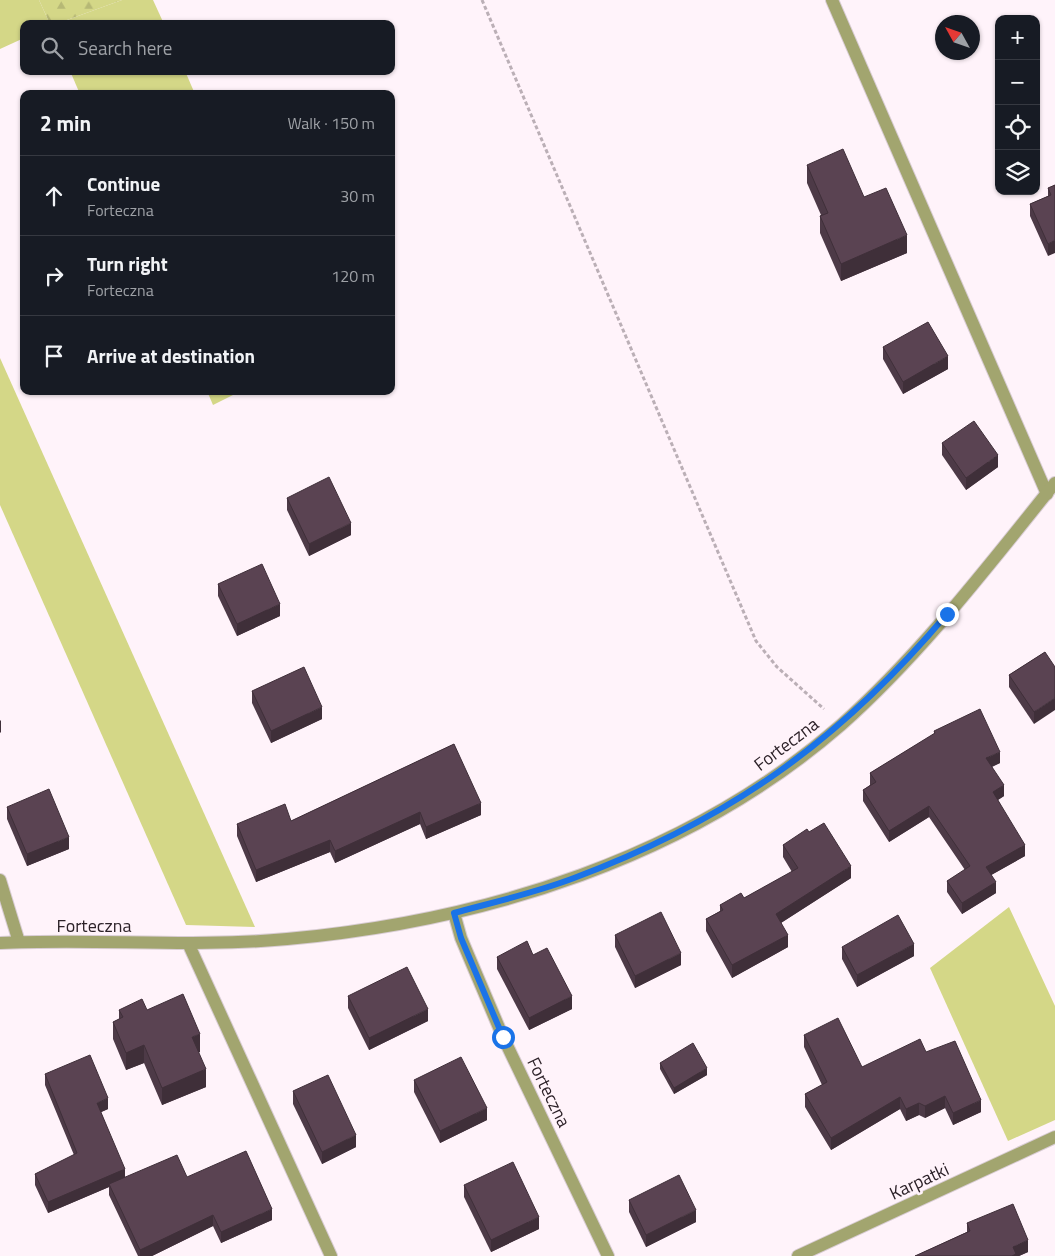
<!DOCTYPE html>
<meta charset="utf-8">
<style>
:root{--surface:#171b24;--page:#242831;--text:#f1f3f6;--muted:#9ea1a6;--line:#363941}
body{margin:0;font-family:"Titillium Web",sans-serif;background:var(--page);color:var(--text)}
.controls{position:absolute;right:15px;top:15px;display:grid;overflow:hidden;border-radius:10px;box-shadow:0 1px 4px #0004}
.controls button{width:45px;height:45px;display:grid;place-items:center;padding:0;border:0;border-bottom:1px solid var(--line);background:var(--surface);color:var(--text);font:25px sans-serif}
.compass{position:absolute;left:935px;top:15px;width:45px;height:45px;border-radius:50%;background:var(--surface);box-shadow:0 1px 4px #0004;rotate:310deg}
.stop{position:absolute;width:15px;height:15px;margin:-11px;border:4px solid #1a73e8;border-radius:50%;background:#fff}
.stop.end{background:#1a73e8;border-color:#fff;box-shadow:0 1px 5px #0008}
.list{margin:0;padding:0;list-style:none}
h2{display:flex;justify-content:space-between;align-items:center;height:65px;margin:0;padding:0 20px;font-size:21px}
h2 small{font-size:16px;font-weight:400;color:var(--muted)}
.list li{display:grid;grid-template-columns:32px 1fr auto;gap:15px;align-items:center;box-sizing:border-box;height:80px;padding:0 20px;border-top:1px solid var(--line)}
.list b{display:block;font-size:19px;white-space:nowrap}
.list p{margin:0;font-size:16px;white-space:nowrap;color:var(--muted)}
.list em{font-size:16px;font-style:normal;color:var(--muted)}
.icon{flex:none;width:28px;height:28px;fill:none;stroke:currentColor;stroke-width:2;stroke-linecap:round;stroke-linejoin:round}
.map{position:relative;flex:none;width:1055px;height:1256px;overflow:hidden}
.search{position:absolute;background:var(--surface);box-shadow:0 1px 4px #0004;left:20px;top:20px;width:375px;height:55px;display:flex;align-items:center;gap:12px;box-sizing:border-box;padding:0 18px;border-radius:10px;color:var(--muted);font-size:19px}
.panel{position:absolute;background:var(--surface);box-shadow:0 1px 4px #0004;left:20px;top:90px;width:375px;height:305px;border-radius:10px}
.map>svg:first-child{display:block}
.grass{fill:#d4d787}
.forest{fill:url(#forest-firs)}
.lines{fill:none;stroke-linecap:round;stroke-linejoin:round}
.lane-casing{stroke:#d9cdd4;stroke-width:14}
.street-casing{stroke:#d9cdd4;stroke-width:14}
.path{stroke:#bbafb6;stroke-width:3;stroke-dasharray:4 2.5;stroke-linecap:butt}
.lane{stroke:#a2a56f;stroke-width:12}
.street{stroke:#a2a56f;stroke-width:12}
.wall{fill:#4d3a47}
.shaded-wall{fill:#3f2f39}
.building{fill:#5a4352;stroke:#3f2f39}
.route{stroke:#1a73e8;stroke-width:6}
.labels{text-anchor:middle;dominant-baseline:central;stroke-width:5;stroke-linejoin:round;paint-order:stroke}
.street-label{font-size:18px;fill:#2c2128;stroke:#fff3fa}
</style>
<div class="map">
<svg width="1055" height="1256" viewBox="0 0 1055 1256">
<defs>
<pattern id="forest-firs" width="22" height="20" patternUnits="userSpaceOnUse" patternTransform="scale(1.25)"><rect width="22" height="20" fill="#d4d787"/><path d="M5 1l3.5 6h-7zM16 11l3.5 6h-7z" fill="#b6b875"/></pattern>
</defs>
<rect width="100%" height="100%" fill="#fff3fa"/>
<g class="grass">
<path d="M0,0H39L50,24H24V38L0,49Z"/>
<path d="M122,0H153L164,24H56Z"/>
<path d="M70,71H185L195,94H80Z"/>
<path d="M0,358L255,927L186,925L0,505Z"/>
<path d="M207,391H241L213,405Z"/>
<path d="M1009,907L1055,1006V1120L1008,1141L930,968Z"/>
</g>
<path class="forest" d="M39,0H122L56,24H50Z"/>
<g class="lines">
<g class="lane-casing">
<g id="lane">
<path d="M832,0L1047,494"/>
<path d="M0,880L19,942"/>
<path d="M454,913L461,938L503,1037L608,1256"/>
<path d="M188,943L331,1256"/>
</g>
</g>
<g class="street-casing">
<g id="street">
<path d="M0,943C95,938 191,948 287,939C485,921 688,858 841,725C921,654 988,566 1055,483"/>
<path d="M798,1256L1055,1137"/>
</g>
</g>
<path class="path" d="M482,0L756,641L777,667L824,709"/>
<use href="#lane" class="lane"/>
<use href="#street" class="street"/>
</g>
<g class="wall">
<path d="M807,165L864,197L907,253L841,281L820,233V216L821,215L807,183Z"/>
<path d="M1055,185L1048,256L1030,216V204L1048,196V188Z"/>
<path d="M883,347L948,369L903,394L883,359Z"/>
<path d="M942,443L998,467L966,490L942,455Z"/>
<path d="M287,498L351,535L309,556L287,510Z"/>
<path d="M218,584L280,616L237,636L218,596Z"/>
<path d="M1045,652L1034,724L1009,687V675Z"/>
<path d="M252,691L322,719L271,743L252,703Z"/>
<path d="M934,731L1000,763L992,767L1004,796L998,800L1025,856L991,875L996,893L962,914L947,892V881L965,870L929,817L889,842L863,801V790L870,785V773L934,734Z"/>
<path d="M454,744L481,815L426,839L420,824L335,863L330,852L256,882L237,836V824L291,821Z"/>
<path d="M7,807L69,849L27,866L7,819Z"/>
<path d="M809,832L851,878L781,923L788,947L732,978L706,931V919L720,911V905L744,898L792,872L783,857V845Z"/>
<path d="M615,935L681,965L635,988L615,947Z"/>
<path d="M842,947L914,956L857,987L842,959Z"/>
<path d="M533,955L572,1009L529,1030L497,969V957Z"/>
<path d="M348,996L428,1021L369,1050L348,1008Z"/>
<path d="M119,1010H147L200,1052H198L206,1087L162,1105L144,1063L126,1070L113,1039V1022L119,1019Z"/>
<path d="M804,1035L862,1067L926,1052L981,1112L953,1125L945,1108L925,1118L919,1115L906,1121L900,1109L831,1150L805,1107V1094L822,1085L804,1047Z"/>
<path d="M660,1063L707,1075L674,1094L660,1069Z"/>
<path d="M45,1074L108,1109L101,1112L125,1177H187L272,1220L221,1243L213,1226L152,1256H138L109,1195V1187L48,1213L35,1185V1174L74,1155L45,1085Z"/>
<path d="M414,1080L487,1120L440,1143L414,1092Z"/>
<path d="M293,1091L356,1147L322,1164L293,1104Z"/>
<path d="M464,1185L539,1229L491,1252L464,1197Z"/>
<path d="M629,1200L696,1222L646,1247L629,1212Z"/>
<path d="M967,1223L1028,1252L1019,1256H915L967,1232Z"/>
</g>
<g class="shaded-wall">
<path d="M907,235V253L841,281V264Z"/>
<path d="M1055,240V253L1048,256V244Z"/>
<path d="M948,356V369L903,394V382Z"/>
<path d="M998,455V467L966,490V478Z"/>
<path d="M351,523V535L309,556V544Z"/>
<path d="M280,604V616L237,636V624Z"/>
<path d="M1055,698V710L1034,724V712Z"/>
<path d="M322,707V719L271,743V731Z"/>
<path d="M1,720V732L0,733V721Z"/>
<path d="M1000,752V763L986,769V758Z"/>
<path d="M1004,785V796L993,803V792Z"/>
<path d="M481,803V815L426,839V827Z"/>
<path d="M929,806V817L889,842V831Z"/>
<path d="M420,812V824L335,863V851Z"/>
<path d="M69,837V849L27,866V854Z"/>
<path d="M330,840V852L256,882V870Z"/>
<path d="M1025,845V856L986,878V867Z"/>
<path d="M851,866V878L776,926V914Z"/>
<path d="M996,882V893L962,914V903Z"/>
<path d="M788,935V947L732,978V965Z"/>
<path d="M914,944V956L857,987V975Z"/>
<path d="M681,953V965L635,988V976Z"/>
<path d="M572,996V1009L529,1030V1018Z"/>
<path d="M428,1009V1021L369,1050V1038Z"/>
<path d="M200,1034V1052L192,1055V1037Z"/>
<path d="M144,1045V1063L126,1070V1053Z"/>
<path d="M707,1068V1075L674,1094V1088Z"/>
<path d="M206,1069V1087L162,1105V1088Z"/>
<path d="M945,1096V1108L925,1118V1106Z"/>
<path d="M900,1097V1109L831,1150V1138Z"/>
<path d="M108,1098V1109L97,1114V1103Z"/>
<path d="M981,1100V1112L953,1125V1113Z"/>
<path d="M919,1103V1115L906,1121V1109Z"/>
<path d="M487,1108V1120L440,1143V1131Z"/>
<path d="M356,1135V1147L322,1164V1152Z"/>
<path d="M125,1169V1180L109,1184V1187L48,1213V1202Z"/>
<path d="M272,1209V1220L221,1243V1232Z"/>
<path d="M696,1210V1222L646,1247V1235Z"/>
<path d="M213,1215V1226L152,1256H140V1250Z"/>
<path d="M539,1217V1229L491,1252V1240Z"/>
<path d="M1028,1240V1252L1019,1256H1012L1013,1247Z"/>
</g>
<g class="building">
<path d="M843,149L864,197L886,188L907,235L841,264L820,216L828,213L807,165Z"/>
<path d="M1055,185V240L1048,244L1030,204L1051,195L1048,188Z"/>
<path d="M928,322L948,356L903,382L883,347Z"/>
<path d="M974,421L998,455L966,478L942,443Z"/>
<path d="M329,477L351,523L309,544L287,498Z"/>
<path d="M262,564L280,604L237,624L218,584Z"/>
<path d="M1045,652L1055,667V698L1034,712L1009,675Z"/>
<path d="M304,667L322,707L271,731L252,691Z"/>
<path d="M980,709L1000,752L986,758L1004,785L993,792L1025,845L986,867L996,882L962,903L947,881L970,866L929,806L889,831L863,790L876,782L870,773L935,733L934,731Z"/>
<path d="M454,744L481,803L426,827L420,812L335,851L330,840L256,870L237,824L285,804L291,821Z"/>
<path d="M49,789L69,837L27,854L7,807Z"/>
<path d="M824,823L851,866L776,914L788,935L732,965L706,919L723,910L720,905L741,893L744,898L798,868L783,845L807,829L809,832Z"/>
<path d="M661,912L681,953L635,976L615,935Z"/>
<path d="M898,915L914,944L857,975L842,947Z"/>
<path d="M527,941L533,955L547,948L572,996L529,1018L497,957Z"/>
<path d="M407,967L428,1009L369,1038L348,996Z"/>
<path d="M183,994L200,1034L192,1037L206,1069L162,1088L144,1045L126,1053L113,1022L123,1017L119,1010L142,999L147,1010Z"/>
<path d="M838,1018L862,1067L920,1039L926,1052L955,1041L981,1100L953,1113L945,1096L925,1106L919,1103L906,1109L900,1097L831,1138L805,1094L827,1082L804,1035Z"/>
<path d="M693,1043L707,1068L674,1088L660,1063Z"/>
<path d="M90,1055L108,1098L97,1103L125,1169L48,1202L35,1174L77,1153L45,1074Z"/>
<path d="M461,1057L487,1108L440,1131L414,1080Z"/>
<path d="M328,1075L356,1135L322,1152L293,1091Z"/>
<path d="M246,1151L272,1209L221,1232L213,1215L140,1250L109,1184L177,1155L187,1177Z"/>
<path d="M513,1162L539,1217L491,1240L464,1185Z"/>
<path d="M679,1175L696,1210L646,1235L629,1200Z"/>
<path d="M1013,1204L1028,1240L1013,1247L1016,1254L1012,1256H915L970,1231L967,1223Z"/>
</g>
<g class="lines">
<path class="route" d="M503,1037L461,938L454,913C494,902 535,893 574,878C729,820 840,741 947,614"/>
</g>
<g class="labels">
<g class="street-label">
<text transform="translate(786 744) rotate(-37)">Forteczna</text>
<text x="94" y="925">Forteczna</text>
<text transform="translate(549 1092) rotate(64)">Forteczna</text>
<text transform="translate(919 1181) rotate(-25)">Karpatki</text>
</g>
</g>
</svg>
<div class="controls">
<button>+</button>
<button>−</button>
<button><svg class="icon" aria-label="locate" viewBox="0 0 24 24"><circle cx="12" cy="12" r="6"/><path d="M12 2v4M12 18v4M2 12h4M18 12h4"/></svg></button>
<button><svg class="icon" aria-label="layers" viewBox="0 0 24 24"><path d="M12 4l9 5-9 5-9-5zM3 14l9 5 9-5"/></svg></button>
</div>
<svg class="compass" viewBox="-18 -18 36 36"><path d="M0-13l5 13h-10z" fill="#e53935"/><path d="M0 13l5-13h-10z" fill="#9ea1a6"/></svg>
<div class="stop" style="left:503px;top:1037px"></div>
<div class="stop end" style="left:947px;top:614px"></div>
<div class="search"><svg class="icon" aria-label="search" viewBox="0 0 24 24"><circle cx="10" cy="10" r="6"/><path d="M15 15l6 6"/></svg>Search here</div>
<section class="panel">
<h2>2 min<small>Walk · 150 m</small></h2>
<ul class="list">
<li><svg class="icon" aria-label="ahead" viewBox="0 0 24 24"><path d="M12 20V5M6 11l6-6 6 6"/></svg><div><b>Continue</b><p>Forteczna</p></div><em>30 m</em></li>
<li><svg class="icon" aria-label="right" viewBox="0 0 24 24"><path d="M7 20v-9h11M14 6l5 5-5 5"/></svg><div><b>Turn right</b><p>Forteczna</p></div><em>120 m</em></li>
<li><svg class="icon" aria-label="arrive" viewBox="0 0 24 24"><path d="M6 21V4h12l-3 4 3 4H6"/></svg><div><b>Arrive at destination</b></div></li>
</ul>
</section>
</div>
